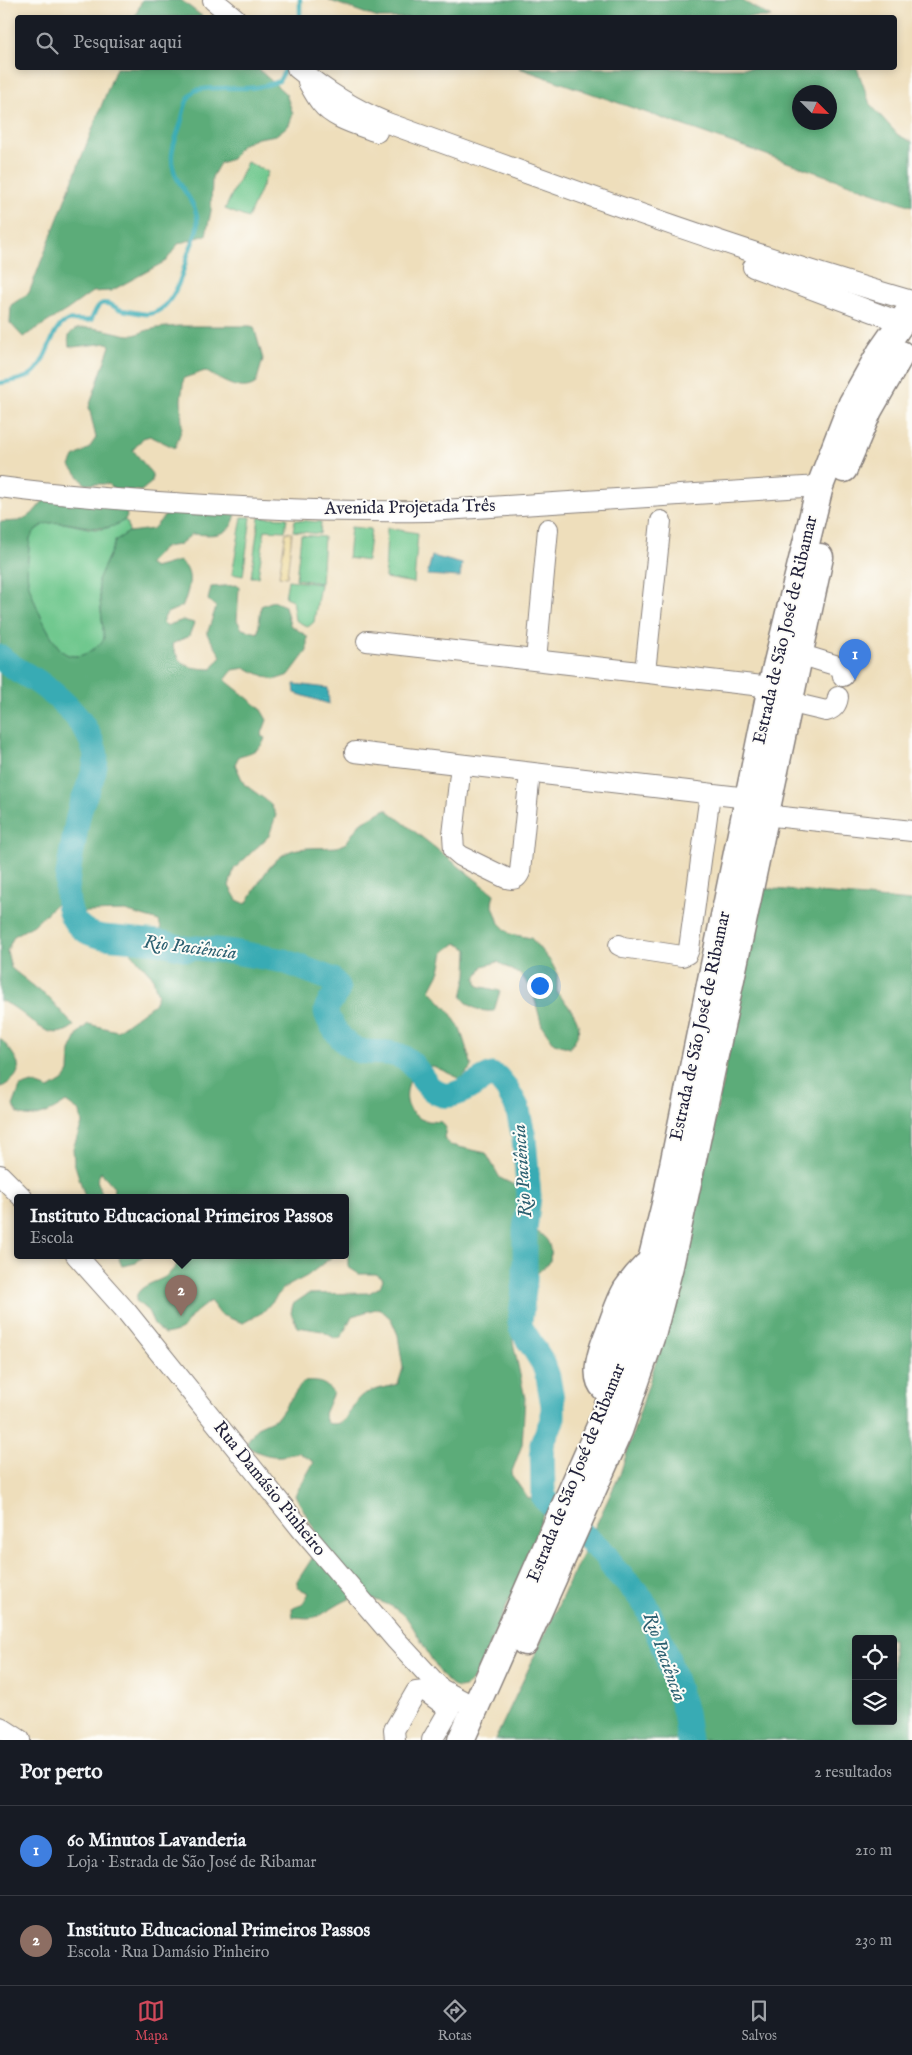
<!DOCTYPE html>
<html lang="pt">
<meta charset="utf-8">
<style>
:root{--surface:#171b24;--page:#20242c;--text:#f1f3f6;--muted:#9ea1a6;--line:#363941;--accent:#d1495b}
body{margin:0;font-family:"IM FELL English",serif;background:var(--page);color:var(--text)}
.controls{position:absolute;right:15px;bottom:15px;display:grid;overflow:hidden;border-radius:5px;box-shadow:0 2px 8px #0003}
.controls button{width:45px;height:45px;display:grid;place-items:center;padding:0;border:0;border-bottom:1px solid var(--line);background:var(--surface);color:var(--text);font:25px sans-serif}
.compass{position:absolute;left:792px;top:85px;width:45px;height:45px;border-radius:50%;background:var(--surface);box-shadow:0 2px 8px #0003;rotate:114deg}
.you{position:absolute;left:539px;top:985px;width:18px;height:18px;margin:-12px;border:4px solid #fff;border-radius:50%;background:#1a73e8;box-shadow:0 0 0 8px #1a73e833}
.badge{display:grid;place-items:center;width:32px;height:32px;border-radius:50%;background:var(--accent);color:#fff;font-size:16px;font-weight:700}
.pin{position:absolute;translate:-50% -41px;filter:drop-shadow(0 1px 2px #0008)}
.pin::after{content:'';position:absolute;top:26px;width:18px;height:15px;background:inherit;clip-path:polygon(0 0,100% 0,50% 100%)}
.popup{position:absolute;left:14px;top:1194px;width:335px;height:65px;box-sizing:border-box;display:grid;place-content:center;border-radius:5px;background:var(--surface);filter:drop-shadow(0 1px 4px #0005);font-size:16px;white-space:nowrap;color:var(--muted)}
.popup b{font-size:19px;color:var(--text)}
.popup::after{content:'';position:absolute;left:50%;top:100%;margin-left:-10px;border:10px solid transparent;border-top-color:var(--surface)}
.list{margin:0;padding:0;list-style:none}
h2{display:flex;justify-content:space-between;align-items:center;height:65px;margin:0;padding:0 20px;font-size:21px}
h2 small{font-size:16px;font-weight:400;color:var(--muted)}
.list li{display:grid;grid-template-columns:32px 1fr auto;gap:15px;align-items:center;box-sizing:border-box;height:90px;padding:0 20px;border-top:1px solid var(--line)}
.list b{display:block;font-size:19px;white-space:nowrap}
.list p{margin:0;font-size:16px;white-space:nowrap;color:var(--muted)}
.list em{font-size:16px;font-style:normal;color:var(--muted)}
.icon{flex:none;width:28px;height:28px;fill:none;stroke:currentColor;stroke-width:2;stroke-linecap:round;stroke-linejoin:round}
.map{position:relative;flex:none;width:912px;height:1740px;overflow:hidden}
.search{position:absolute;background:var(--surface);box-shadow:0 2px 8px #0003;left:15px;right:15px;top:15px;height:55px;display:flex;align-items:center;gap:12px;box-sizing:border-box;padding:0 18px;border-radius:5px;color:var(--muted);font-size:19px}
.sheet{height:245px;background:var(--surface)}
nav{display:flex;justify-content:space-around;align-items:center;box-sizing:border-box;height:70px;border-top:1px solid var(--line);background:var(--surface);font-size:14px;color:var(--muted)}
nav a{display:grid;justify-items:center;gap:2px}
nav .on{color:var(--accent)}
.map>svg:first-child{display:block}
.green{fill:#6fc88e;stroke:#487564}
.forest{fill:#5bac79;stroke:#3e675a;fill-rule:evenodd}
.sand{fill:#eeda9e;stroke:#887e6c}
.water{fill:#39abb4;stroke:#2e6678}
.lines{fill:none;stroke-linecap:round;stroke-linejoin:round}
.stream{stroke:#39abb4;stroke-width:4.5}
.river{stroke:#39abb4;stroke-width:25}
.minor-casing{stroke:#88807b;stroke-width:22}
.major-casing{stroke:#88807b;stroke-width:29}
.minor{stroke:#fff;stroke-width:20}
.major{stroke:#fff;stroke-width:26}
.labels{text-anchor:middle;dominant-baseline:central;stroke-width:4;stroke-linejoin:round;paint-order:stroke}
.street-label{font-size:18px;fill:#22223b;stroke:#fdfcf7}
.water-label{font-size:19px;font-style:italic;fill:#2c6071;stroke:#fdfcf7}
</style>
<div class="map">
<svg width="912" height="1740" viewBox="0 0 912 1740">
<rect width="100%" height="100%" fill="#fdfcf7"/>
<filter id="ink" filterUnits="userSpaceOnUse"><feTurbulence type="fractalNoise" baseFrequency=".02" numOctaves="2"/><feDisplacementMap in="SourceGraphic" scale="10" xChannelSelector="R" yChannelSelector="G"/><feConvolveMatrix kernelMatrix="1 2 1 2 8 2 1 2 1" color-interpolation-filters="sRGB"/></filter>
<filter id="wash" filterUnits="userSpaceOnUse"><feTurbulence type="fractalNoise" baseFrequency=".0096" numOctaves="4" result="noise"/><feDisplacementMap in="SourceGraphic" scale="20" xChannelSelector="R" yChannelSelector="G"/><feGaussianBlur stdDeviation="1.12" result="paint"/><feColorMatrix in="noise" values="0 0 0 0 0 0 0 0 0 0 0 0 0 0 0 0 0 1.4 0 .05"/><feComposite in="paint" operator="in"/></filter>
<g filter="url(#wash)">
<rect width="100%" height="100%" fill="#eedebb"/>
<g class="green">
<path d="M247,162L268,172L248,218L225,209Z"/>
<path d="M242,517H251L243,576L232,574Z"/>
<path d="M259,517L287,518L285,531L265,530L258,577H251Z"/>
<path d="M125,520L128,524L129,532L116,540L98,580L104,639C96,651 74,664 61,650C49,637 32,599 28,581C26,568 29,552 30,538C44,511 72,527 95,529C106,530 116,525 125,520Z"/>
<path d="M295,520L321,522L320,534L293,531Z"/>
<path d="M351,527L371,529L367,561L348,558Z"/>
<path d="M387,528L418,533L414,583L385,578Z"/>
<path d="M301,535L324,537L321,583L296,579Z"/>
<path d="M288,580L320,584L314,622L308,627L295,620L292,600L285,597Z"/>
</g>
<g class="forest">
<path d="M142,0H181L203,17H135Z"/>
<path d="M328,0H741L771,17L378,18Z"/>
<path d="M116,68H257L286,94L293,114L289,125L276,135L258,138L241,145L232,159L220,163L212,177L211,211L206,235L178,244L166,261L111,291L92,292L67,310L23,337L10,323L11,305L29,293Z"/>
<path d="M519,68H857L870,104L898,135L912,142V206ZM800,92H830V122H800Z"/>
<path d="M179,326H250L254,327L263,359L256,383C241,395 218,378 205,371L184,378L181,399L182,428L175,448L150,436L143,438L133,450L152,474V482L141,491L114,489L108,484H85L70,466L74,457L89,448L96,438L89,407L110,346L108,343L73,347L69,346C62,313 118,335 130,335C136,336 143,331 149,330C158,327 169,327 179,326Z"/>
<path d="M55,487L108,503L126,511L127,516C125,521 122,521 118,524C90,539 48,504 30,538C29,552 26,568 28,581C32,599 49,637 61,650C74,664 95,651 104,639L98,580L116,540L129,532L153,529L167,513L180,505L236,513C231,539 213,535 192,534L179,545L164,547L148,564L154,568L179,561C196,571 188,591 183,606L167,613L162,622L166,626L183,620L194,623L189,636L172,644C180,668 189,668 212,669L221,656L207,634L216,607L208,600L211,587L237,585L239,588L237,620L242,629L258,633L261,606L273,601L285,606L290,625L307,636V651L289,675L274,680L245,668L233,670L225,680L260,708L267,720L261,736L265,738C262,750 250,753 239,756L235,764L244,784L270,803L276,815L269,836L234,869L229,886L237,900L246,904C259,884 272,853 298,849C311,847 325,848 337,847L346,843L360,823L386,809L494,894L492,903L499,923L510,934L531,938L551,962L557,973V993C566,1002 582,1020 578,1034C576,1039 572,1044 570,1048L554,1043L542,1026L532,989L521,975L498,962L483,966L476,978L478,986L500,991L494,1011C480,1012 470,1008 462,997L467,975L468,949L456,943L444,952L440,971L430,990L449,1011L460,1028L472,1066L461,1079L433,1066L417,1067C406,1083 399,1108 421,1119C426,1122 436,1121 442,1122L446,1128L444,1138L450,1145L486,1153L500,1178L522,1189L527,1202L526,1224C545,1238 552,1237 550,1262L533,1277L516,1278L512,1293L513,1342L525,1398L522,1445L511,1474L527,1497L543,1502L545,1508L528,1557L480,1666C476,1674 471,1687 460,1688C442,1689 418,1630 405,1616C396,1606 378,1600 364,1597C350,1593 329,1613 315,1617C309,1619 299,1617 293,1617L292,1609L303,1603L309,1593L298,1588V1580L322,1543L295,1495L314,1462L298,1452C280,1459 265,1457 248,1447L247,1442L257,1427L277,1418L303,1382C316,1381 325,1381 333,1393L324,1414L327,1423C351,1429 348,1403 364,1394C374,1389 388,1387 398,1384L403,1368L398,1335L391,1319L379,1308L352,1316L342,1336L336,1339L322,1331L298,1327L291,1313L293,1304L308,1294L369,1293L380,1287L383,1279L376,1274H359L348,1267L347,1234H345V1197H113L114,1187L101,1172L97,1180L103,1197H85L74,1162L73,1148L82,1124L80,1112L66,1102C53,1111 35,1121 19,1114L13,1106L20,1087L32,1083L49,1089L64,1080L69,1072L70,1051L79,1032L88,1024L117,1031L154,1004L158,995L152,976L125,946L162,932L159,921L125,911L84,912L69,903L58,902L34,925L14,936L7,951L11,968L50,999L74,1026C45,1049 26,1007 0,1001V522L19,521L32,514Z"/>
<path d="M762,888L912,901V1740H495L620,1474L676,1298L691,1238ZM856,1639H893V1721H856Z"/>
<path d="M0,1038C17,1058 31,1072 0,1088Z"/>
<path d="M121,1255H144L136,1263L122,1266L119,1259Z"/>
<path d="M183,1255H333V1256L307,1276L284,1288L263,1312L243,1323L221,1315L210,1301C206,1304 201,1308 197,1311C182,1325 188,1331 164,1334L155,1326L148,1311L136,1301C135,1286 155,1283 165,1277C173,1271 178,1264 183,1255Z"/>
</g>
<path class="sand" d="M286,532L292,533L287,577L279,576Z"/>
<g class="water">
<path d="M432,556L462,564L460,577L427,575Z"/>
<path d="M294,684L328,688L329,704L295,693Z"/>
</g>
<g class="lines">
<g class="stream">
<path d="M300,0V18"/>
<path d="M0,383C33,378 37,375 50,344C53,337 56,329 62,324C71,317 81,322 91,320C94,315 96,306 101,304C108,301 115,308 122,310C129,311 140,314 148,314C173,312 183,273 188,254C191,246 195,238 197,229C201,204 180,191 174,171C168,153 176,139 181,123C184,111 185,98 196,90C227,84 248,94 279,81L286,68"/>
</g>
<path class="river" d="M0,657C12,668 25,674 38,682C62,699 87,723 95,751C100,767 84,794 80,809C76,823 75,837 72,850C66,884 57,929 103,937L159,942L188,949L197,948L234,952L284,961L331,979L336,984L338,990C326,1010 320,1007 335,1030C360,1067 378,1043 406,1059C421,1068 423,1090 443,1095C460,1098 477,1080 492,1075L497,1077L507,1089L517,1107L524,1138L529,1196L525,1230V1281L520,1322L521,1328L543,1363L548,1377L553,1405V1418L542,1444L543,1491L544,1498L606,1556L614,1569L636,1592L647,1607L667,1656L685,1712L689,1740"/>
</g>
</g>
<g filter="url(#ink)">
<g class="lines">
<g class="minor-casing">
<g id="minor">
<path d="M213,0L235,18"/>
<path d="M297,68C324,90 352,108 385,122C559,185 733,250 912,301"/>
<path d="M308,82C312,89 316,97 321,103C333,119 359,125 377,132"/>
<path d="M753,267L900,322"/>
<path d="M0,487C74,497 148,502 223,506C291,510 359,512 428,511L820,486"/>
<path d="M367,641L771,687"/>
<path d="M799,654L838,666L842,670L843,676"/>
<path d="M536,660L548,529"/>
<path d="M645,672L661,521"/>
<path d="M788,702L826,711C834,709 837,705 838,697"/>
<path d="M355,752L748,798"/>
<path d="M461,765L453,835L454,850L461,856L506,878C513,880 517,879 520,872L530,773"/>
<path d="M764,815L912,831"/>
<path d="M619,945L623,947L682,956L687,954L689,949L710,794"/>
<path d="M0,1175L22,1197"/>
<path d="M76,1255L126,1311L302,1530L396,1640L441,1689L476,1708"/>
<path d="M0,1727L20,1740"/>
<path d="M395,1740L394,1730L416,1692L425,1691L447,1707"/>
<path d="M432,1740L450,1709L451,1695"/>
</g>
</g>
<g class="major-casing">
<g id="major">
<path d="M844,469L869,410L901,354"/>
<path d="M626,1394C583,1395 601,1352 610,1329C615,1316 619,1302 626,1290C632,1281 639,1273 646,1266"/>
<path d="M525,1642L619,1431L653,1332L670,1266L696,1145L820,557"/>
<path d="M461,1740L604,1417L635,1326L665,1204L771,687L820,486L852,403L880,353L912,307"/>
</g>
</g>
<use href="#minor" class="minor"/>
<use href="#major" class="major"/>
</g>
</g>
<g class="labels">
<g class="street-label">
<text transform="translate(410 508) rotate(-1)">Avenida Projetada Três</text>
<text transform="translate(786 630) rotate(-77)">Estrada de São José de Ribamar</text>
<text transform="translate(701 1026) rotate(-78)">Estrada de São José de Ribamar</text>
<text transform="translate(577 1473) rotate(-68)">Estrada de São José de Ribamar</text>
<text transform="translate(269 1489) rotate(51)">Rua Damásio Pinheiro</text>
</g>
<g class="water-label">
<text transform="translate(190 948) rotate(7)">Rio Paciência</text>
<text transform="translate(523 1171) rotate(-94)">Rio Paciência</text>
<text transform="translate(664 1657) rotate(70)">Rio Paciência</text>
</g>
</g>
</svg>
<div class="controls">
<button><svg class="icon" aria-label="locate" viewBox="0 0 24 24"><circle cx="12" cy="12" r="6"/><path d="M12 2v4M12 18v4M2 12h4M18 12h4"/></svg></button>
<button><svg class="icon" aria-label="layers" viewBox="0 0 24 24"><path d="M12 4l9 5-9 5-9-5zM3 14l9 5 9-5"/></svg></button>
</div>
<svg class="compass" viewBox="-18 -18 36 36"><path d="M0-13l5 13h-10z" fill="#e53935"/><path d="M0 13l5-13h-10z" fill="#9ea1a6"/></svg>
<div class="you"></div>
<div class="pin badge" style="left:855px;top:680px;background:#3f7fe0">1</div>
<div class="pin badge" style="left:181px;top:1316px;background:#8d6e63">2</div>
<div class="popup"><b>Instituto Educacional Primeiros Passos</b>Escola</div>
<div class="search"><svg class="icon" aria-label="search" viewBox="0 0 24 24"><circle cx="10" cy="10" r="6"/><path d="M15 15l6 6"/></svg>Pesquisar aqui</div>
</div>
<section class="sheet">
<h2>Por perto<small>2 resultados</small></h2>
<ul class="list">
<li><span class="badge" style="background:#3f7fe0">1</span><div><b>60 Minutos Lavanderia</b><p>Loja · Estrada de São José de Ribamar</p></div><em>210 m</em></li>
<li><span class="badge" style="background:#8d6e63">2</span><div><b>Instituto Educacional Primeiros Passos</b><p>Escola · Rua Damásio Pinheiro</p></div><em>230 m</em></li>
</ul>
</section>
<nav>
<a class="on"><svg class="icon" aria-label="map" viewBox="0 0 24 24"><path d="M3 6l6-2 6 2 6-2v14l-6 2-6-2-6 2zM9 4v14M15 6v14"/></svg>Mapa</a>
<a><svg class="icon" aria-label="directions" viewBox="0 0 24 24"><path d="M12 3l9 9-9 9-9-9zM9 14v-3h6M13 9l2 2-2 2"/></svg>Rotas</a>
<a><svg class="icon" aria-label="saved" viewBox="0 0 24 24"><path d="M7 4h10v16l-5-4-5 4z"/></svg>Salvos</a>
</nav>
